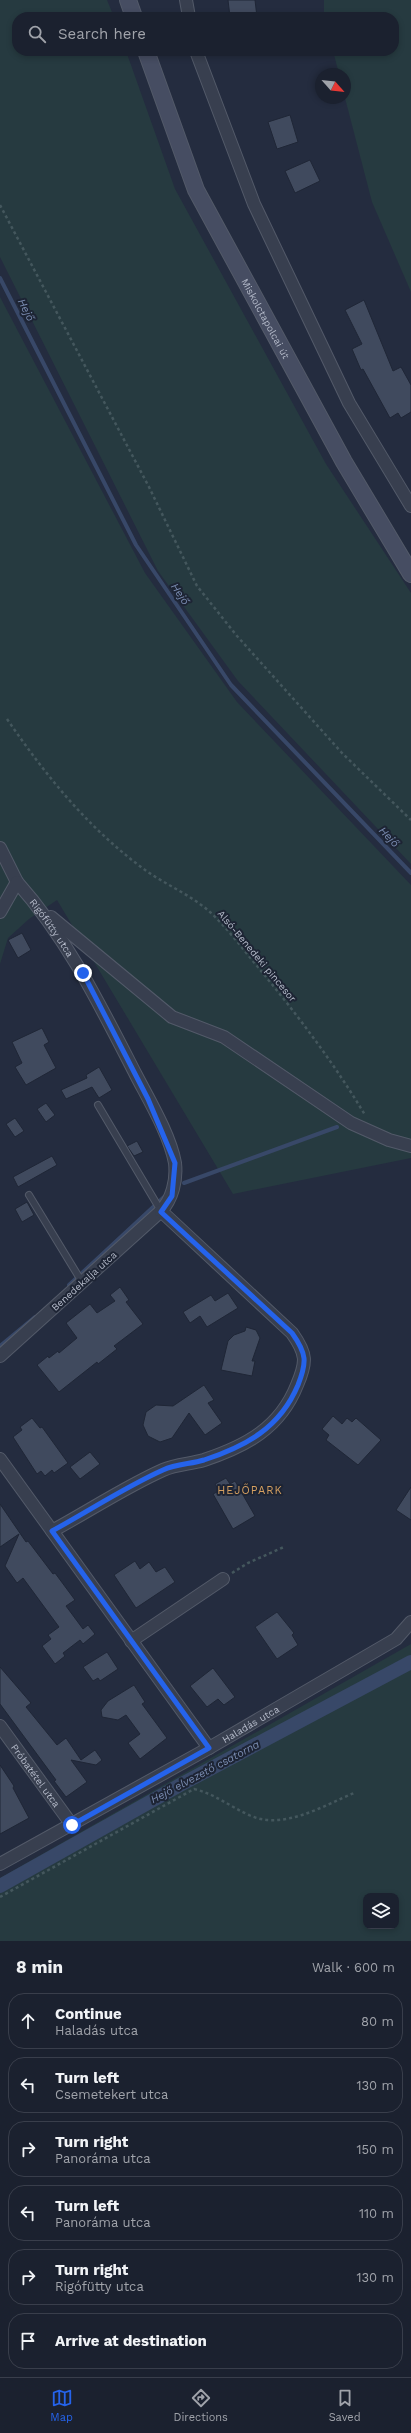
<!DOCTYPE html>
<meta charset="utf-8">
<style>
:root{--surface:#1b212f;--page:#242937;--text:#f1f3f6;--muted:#a0a3aa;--line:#393e4b;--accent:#2563eb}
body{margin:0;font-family:"Work Sans",sans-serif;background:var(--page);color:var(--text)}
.controls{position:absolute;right:12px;bottom:12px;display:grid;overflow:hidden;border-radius:8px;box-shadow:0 2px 6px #0003}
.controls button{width:36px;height:36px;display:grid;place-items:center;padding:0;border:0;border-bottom:1px solid var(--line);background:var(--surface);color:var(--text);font:20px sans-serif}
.compass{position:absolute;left:315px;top:68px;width:36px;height:36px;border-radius:50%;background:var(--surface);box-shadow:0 2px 6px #0003;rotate:117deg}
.stop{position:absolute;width:12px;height:12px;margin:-9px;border:3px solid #2563eb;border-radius:50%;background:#fff}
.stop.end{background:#2563eb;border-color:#fff;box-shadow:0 1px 4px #0008}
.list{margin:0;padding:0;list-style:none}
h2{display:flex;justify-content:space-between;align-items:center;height:52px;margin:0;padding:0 16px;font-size:17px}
h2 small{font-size:13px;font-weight:400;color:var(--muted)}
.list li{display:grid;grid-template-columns:26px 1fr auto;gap:12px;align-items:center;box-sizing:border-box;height:56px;margin:0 8px 8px;padding:0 8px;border:1px solid var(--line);border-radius:16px}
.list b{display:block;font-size:15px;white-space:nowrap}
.list p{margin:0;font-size:13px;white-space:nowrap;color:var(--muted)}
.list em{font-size:13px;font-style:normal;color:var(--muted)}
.icon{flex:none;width:22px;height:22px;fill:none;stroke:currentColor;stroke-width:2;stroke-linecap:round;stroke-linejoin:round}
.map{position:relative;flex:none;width:411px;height:1941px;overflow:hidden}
.search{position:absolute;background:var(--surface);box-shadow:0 2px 6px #0003;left:12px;right:12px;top:12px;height:44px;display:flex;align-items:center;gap:10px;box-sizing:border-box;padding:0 14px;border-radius:16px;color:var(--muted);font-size:15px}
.sheet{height:436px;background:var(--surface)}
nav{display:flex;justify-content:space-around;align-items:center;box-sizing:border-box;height:56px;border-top:1px solid var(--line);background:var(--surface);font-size:11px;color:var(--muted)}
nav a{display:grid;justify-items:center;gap:2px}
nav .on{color:var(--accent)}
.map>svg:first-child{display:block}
.green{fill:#263a40;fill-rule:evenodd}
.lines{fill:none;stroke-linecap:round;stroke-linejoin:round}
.stream{stroke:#384868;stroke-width:4}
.canal{stroke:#384868;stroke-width:14}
.building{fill:#404a5e;stroke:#1f2636}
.lane-casing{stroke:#535a69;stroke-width:8}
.street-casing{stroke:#535a69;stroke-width:14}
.secondary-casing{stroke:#535a69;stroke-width:18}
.path{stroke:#44575d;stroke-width:2.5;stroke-dasharray:3 3;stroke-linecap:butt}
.lane{stroke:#383f4f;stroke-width:6}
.street{stroke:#383f4f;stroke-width:12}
.secondary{stroke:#464d62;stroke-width:16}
.route{stroke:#2563eb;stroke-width:5}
.labels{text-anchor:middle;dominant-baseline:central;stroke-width:4;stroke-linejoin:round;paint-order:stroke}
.street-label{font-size:10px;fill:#b4bac9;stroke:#1d2434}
.water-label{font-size:11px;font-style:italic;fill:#7b8db2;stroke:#1d2434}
.neighbourhood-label{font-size:11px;letter-spacing:1px;fill:#d7a161;stroke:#1d2434}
</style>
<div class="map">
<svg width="411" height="1941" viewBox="0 0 411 1941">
<rect width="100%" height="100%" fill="#242c3f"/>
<g class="green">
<path d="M0,0H107L114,17H17V51H126L175,189L326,464L411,593V864L238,681L158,571L0,257Z"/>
<path d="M324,0H411V292L372,202L345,98V74H339L333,51H394V17H324Z"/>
<path d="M0,297L145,573L237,702L411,885V1158L233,1194L57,900L29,919L8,938L0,964Z"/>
<path d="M411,1644V1941H0V1878ZM366,1896H396V1926H366Z"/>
</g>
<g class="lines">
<g class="stream">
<path d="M0,278L136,545L231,685L411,873"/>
<path d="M184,1183L337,1127"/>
<path d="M69,1285L164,1197"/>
<path d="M0,1346L35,1317"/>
</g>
<path class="canal" d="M0,1886L180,1785L411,1662"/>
</g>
<g class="building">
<path d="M228,0H255L257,17H230Z"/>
<path d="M290,115L298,142L277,149L268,122Z"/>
<path d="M310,160L320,181L295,193L285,171Z"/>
<path d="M364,300L393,371L401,367L411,385V412L401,418L398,413L390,418L363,369L361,370L352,349L362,344L345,310Z"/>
<path d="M22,933L31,950L18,958L8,940Z"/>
<path d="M42,1028L49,1042L44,1045L56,1068L26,1085L15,1067L22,1063L12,1042Z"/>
<path d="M99,1067L112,1090L99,1098L92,1087L66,1099L61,1090L87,1078L86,1075Z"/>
<path d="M46,1103L55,1115L46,1122L37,1109Z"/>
<path d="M15,1118L24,1131L15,1137L6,1124Z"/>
<path d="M137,1141L143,1152L134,1156L127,1146Z"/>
<path d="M52,1156L57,1165L18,1187L13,1177Z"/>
<path d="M27,1202L34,1215L22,1222L15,1209Z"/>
<path d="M120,1287L129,1300L126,1302L143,1324L114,1346L117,1349L98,1364L97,1362L59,1392L37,1365L48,1356L49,1358L58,1351L59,1353L77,1338L66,1323L90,1304L97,1313L115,1301L110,1295Z"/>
<path d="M228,1293L238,1308L207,1327L200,1316L190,1323L183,1312L211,1295L215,1301Z"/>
<path d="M246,1327L256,1330L260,1338L252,1361H255L252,1376L221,1370L228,1341L234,1335L245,1331Z"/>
<path d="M204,1385L214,1400L208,1403L222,1423L205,1435L189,1413L172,1438L160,1442L148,1436L143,1425L146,1412L156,1405L173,1406Z"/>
<path d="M333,1416L342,1424L347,1418L352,1422L356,1418L381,1440L358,1465L326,1440L329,1435L322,1429Z"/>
<path d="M32,1418L40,1428L42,1427L68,1463L54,1473L52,1470L45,1476L41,1471L37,1474L13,1437L22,1430L20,1427Z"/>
<path d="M90,1452L100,1464L80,1479L70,1467Z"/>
<path d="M226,1478L230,1484L235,1481L255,1516L233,1529L213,1494L219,1491L215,1484Z"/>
<path d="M411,1487V1520L396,1510Z"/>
<path d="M0,1504L26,1542L28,1541L53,1574L55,1573L75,1600L66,1606L83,1629L88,1625L95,1634L83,1644L80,1640L63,1653L65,1656L55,1664L42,1646L51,1639L48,1635L59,1627L23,1578L17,1583L5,1566L19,1534L0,1547Z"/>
<path d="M135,1561L140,1569L149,1562L156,1572L165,1567L175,1582L136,1608L114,1575Z"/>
<path d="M277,1612L294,1633L292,1635L298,1645L277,1659L255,1627Z"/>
<path d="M107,1652L118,1669L100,1681L98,1678L93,1681L83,1667Z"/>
<path d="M0,1667L31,1703L26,1707L57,1745L66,1738L81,1760L95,1750L102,1760L96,1765L71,1760L87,1782L66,1797L54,1781L56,1780L0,1704Z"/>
<path d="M213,1668L235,1697L224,1705L218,1699L207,1707L190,1686Z"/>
<path d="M134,1685L145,1702L142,1704L167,1738L140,1759L128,1743L140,1734L126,1715L118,1720L102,1717L101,1710L108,1701Z"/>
<path d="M0,1765L14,1786L13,1788L29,1818L0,1834Z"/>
</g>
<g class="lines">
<g class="lane-casing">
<g id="lane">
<path d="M98,1105L161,1211"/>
<path d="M29,1195L82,1282"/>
</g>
</g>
<g class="street-casing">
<g id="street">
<path d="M186,0L189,17"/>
<path d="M196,51L254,204L349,403L411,506"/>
<path d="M0,848L17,882"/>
<path id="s1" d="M0,912L17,882C68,939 101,1007 136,1075C149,1100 170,1135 175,1163C177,1181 172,1199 161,1211L0,1356"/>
<path d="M51,917L172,1017L224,1037L351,1123L389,1140L411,1146"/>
<path d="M0,1459L209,1748"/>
<path d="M52,1531C89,1511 125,1487 163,1470C176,1464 191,1464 204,1460C246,1446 280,1428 297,1385C307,1362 307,1354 292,1333L161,1211"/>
<path d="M131,1641L223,1579"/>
<path id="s2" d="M0,1726L72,1825"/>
<path id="s3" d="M0,1864L209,1748L396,1639L411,1622"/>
</g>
</g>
<g class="secondary-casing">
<g id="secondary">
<path d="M128,0L134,17"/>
<path id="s4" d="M146,51L196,190L344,462L411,574"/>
</g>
</g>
<g class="path">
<path d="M0,205L149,487L197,586L237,636L342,753L411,820"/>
<path d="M7,719C47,777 88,828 145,870C166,885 193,896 211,913C228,929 242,948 257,966C296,1013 334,1063 365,1115"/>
<path d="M232,1573L248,1563L284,1547"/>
<path d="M0,1897L194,1789C215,1794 229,1806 249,1815C282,1831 323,1806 354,1793"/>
</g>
<use href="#lane" class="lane"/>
<use href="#street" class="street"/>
<use href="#secondary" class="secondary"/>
</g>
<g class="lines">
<path class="route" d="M72,1825L209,1748L52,1531C89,1511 125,1487 163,1470C176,1464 191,1464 204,1460C246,1446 280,1428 298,1385C307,1362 307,1354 292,1333L161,1212L172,1196L175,1163L148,1099L83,973"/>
</g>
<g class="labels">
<g class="street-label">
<text stroke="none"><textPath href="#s4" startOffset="294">Miskolctapolcai út</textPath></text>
<text stroke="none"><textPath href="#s1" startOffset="92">Rigófütty utca</textPath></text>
<text transform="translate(257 956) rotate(50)">Alsó-Benedeki pincesor</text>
<text transform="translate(84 1281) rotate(-42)">Benedekalja utca</text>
<text stroke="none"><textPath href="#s3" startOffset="287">Haladás utca</textPath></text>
<text stroke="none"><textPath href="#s2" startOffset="61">Próbatétel utca</textPath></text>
</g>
<g class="water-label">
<text transform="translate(26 310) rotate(63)">Hejő</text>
<text transform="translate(180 594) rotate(56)">Hejő</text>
<text transform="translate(389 837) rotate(46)">Hejő</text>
<text transform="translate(205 1772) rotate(-28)">Hejő elvezető csatorna</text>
</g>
<g class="neighbourhood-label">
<text x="250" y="1490">HEJŐPARK</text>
</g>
</g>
</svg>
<div class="controls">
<button><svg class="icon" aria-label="layers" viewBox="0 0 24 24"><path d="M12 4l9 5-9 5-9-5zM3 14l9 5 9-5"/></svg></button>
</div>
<svg class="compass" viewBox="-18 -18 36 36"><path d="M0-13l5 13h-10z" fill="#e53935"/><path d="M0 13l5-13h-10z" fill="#a0a3aa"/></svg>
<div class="stop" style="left:72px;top:1825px"></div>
<div class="stop end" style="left:83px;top:973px"></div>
<div class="search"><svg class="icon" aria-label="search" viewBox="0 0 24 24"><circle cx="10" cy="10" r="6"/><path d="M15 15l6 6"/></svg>Search here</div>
</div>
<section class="sheet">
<h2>8 min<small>Walk · 600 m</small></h2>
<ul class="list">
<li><svg class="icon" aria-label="ahead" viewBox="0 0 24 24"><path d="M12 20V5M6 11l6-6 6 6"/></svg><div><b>Continue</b><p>Haladás utca</p></div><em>80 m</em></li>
<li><svg class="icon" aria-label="left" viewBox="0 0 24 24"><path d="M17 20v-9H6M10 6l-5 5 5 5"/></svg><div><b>Turn left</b><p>Csemetekert utca</p></div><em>130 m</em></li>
<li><svg class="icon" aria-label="right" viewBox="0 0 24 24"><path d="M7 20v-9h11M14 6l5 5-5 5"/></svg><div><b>Turn right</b><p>Panoráma utca</p></div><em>150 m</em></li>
<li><svg class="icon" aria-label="left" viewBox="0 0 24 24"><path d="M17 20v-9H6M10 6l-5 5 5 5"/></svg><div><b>Turn left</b><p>Panoráma utca</p></div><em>110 m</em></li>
<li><svg class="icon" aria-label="right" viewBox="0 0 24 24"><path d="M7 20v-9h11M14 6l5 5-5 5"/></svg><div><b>Turn right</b><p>Rigófütty utca</p></div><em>130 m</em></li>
<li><svg class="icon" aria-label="arrive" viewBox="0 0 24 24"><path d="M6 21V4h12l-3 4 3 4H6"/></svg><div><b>Arrive at destination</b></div></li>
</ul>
</section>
<nav>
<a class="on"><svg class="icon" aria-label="map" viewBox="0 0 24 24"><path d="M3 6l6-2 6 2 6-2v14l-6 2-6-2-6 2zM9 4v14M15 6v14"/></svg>Map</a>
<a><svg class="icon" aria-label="directions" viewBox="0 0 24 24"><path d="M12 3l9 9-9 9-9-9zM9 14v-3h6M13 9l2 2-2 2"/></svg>Directions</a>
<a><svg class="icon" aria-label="saved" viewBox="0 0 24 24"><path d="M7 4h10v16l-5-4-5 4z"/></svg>Saved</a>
</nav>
